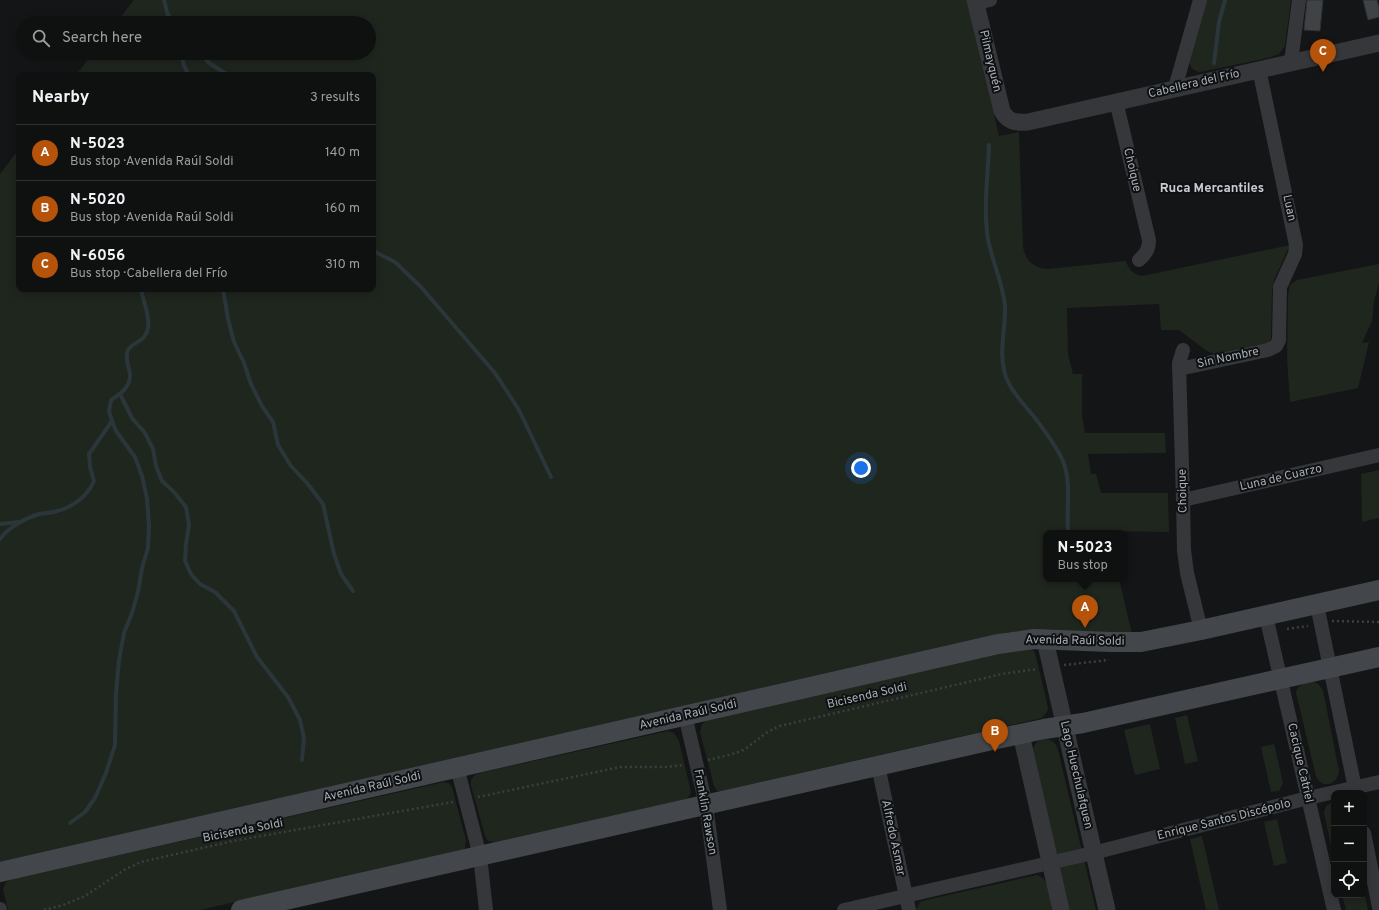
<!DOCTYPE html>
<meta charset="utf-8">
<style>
:root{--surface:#0f1010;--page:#1d1e1e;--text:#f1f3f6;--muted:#9b9d9f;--line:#2f3030;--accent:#b45309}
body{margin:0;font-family:Overpass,sans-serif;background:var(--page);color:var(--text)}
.controls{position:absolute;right:12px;bottom:12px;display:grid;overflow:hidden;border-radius:8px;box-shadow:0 2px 10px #0003}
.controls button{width:36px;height:36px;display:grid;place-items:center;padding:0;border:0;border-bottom:1px solid var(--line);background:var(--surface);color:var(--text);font:20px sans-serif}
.you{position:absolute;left:861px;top:468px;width:14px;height:14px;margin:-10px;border:3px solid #fff;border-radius:50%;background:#1a73e8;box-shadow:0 0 0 6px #1a73e833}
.badge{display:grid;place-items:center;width:26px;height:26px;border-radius:50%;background:var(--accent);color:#fff;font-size:13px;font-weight:700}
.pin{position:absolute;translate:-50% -33px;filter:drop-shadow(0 1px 2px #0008)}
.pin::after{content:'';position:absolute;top:21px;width:14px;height:12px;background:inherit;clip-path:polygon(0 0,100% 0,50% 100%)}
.popup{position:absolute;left:1043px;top:530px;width:84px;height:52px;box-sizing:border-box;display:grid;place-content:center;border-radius:8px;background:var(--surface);filter:drop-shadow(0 1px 3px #0005);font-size:13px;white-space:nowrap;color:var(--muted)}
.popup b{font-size:15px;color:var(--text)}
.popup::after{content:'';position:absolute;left:50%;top:100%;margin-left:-8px;border:8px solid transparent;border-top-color:var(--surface)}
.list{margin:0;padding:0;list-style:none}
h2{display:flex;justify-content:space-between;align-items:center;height:52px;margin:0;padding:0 16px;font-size:17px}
h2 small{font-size:13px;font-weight:400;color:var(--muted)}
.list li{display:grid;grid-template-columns:26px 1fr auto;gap:12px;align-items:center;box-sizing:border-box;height:56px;padding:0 16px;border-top:1px solid var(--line)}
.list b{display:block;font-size:15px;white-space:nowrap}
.list p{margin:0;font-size:13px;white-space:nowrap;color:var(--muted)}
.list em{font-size:13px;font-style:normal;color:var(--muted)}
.icon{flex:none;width:22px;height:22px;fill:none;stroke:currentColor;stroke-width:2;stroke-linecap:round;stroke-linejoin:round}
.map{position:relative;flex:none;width:1379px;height:910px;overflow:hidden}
.search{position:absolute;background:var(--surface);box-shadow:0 2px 10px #0003;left:16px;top:16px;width:360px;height:44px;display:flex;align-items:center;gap:10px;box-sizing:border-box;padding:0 14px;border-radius:22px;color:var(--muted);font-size:15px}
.panel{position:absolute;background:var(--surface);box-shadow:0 2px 10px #0003;left:16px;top:72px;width:360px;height:220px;border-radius:8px}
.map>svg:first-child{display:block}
.green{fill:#1f261e}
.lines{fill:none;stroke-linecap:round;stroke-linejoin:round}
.stream{stroke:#2a363a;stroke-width:4}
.building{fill:#404346;stroke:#2e2f32}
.path{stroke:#3b3e42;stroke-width:2.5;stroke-dasharray:2 3;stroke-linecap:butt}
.minor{stroke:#35373b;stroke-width:14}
.tertiary{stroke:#35373b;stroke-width:17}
.secondary{stroke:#43474b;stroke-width:20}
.labels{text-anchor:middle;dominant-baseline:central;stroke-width:4;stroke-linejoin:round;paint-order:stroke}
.street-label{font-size:12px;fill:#a6aeb6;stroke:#0f1011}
.neighbourhood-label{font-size:13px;font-weight:bold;fill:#c7ccd2;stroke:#0f1011}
</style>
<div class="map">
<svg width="1379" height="910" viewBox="0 0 1379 910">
<rect width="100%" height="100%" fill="#141516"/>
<g class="green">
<path d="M134,0H968L999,136L1019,132L1023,246C1025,260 1033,268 1047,269L1126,261C1129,270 1133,274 1142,276L1290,245L1274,280L1272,290L1271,339L1267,344L1215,354L1207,351L1179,330H1161L1159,304L1067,308L1068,354L1073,374H1082V415L1085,433H1165L1166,453L1088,454L1091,474H1096L1101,493H1168L1169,532L1109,531V533H1046V579H1119L1132,634L1023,631L1002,633L0,862V174L19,149V289H373V75H76L93,53H369V23H116Z"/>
<path d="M1206,0H1291L1285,46L1279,54L1268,58L1200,72C1193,71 1191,68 1189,62Z"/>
<path d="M1379,264V283L1374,301L1372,321L1362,343L1369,342L1358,388L1290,402L1287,360L1288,295L1290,285L1297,280Z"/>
<path d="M1379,470V518L1362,522L1361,474Z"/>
<path d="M1023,647L1032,649L1035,653L1048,707L1047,712L1042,718L721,791H717L714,786L700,732L702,724L707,720Z"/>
<path d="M1312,681L1318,684L1323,690L1339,771C1338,785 1322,790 1316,776L1296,693C1297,684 1304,684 1312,681Z"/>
<path d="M1187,715L1198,761L1185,764L1175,718Z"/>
<path d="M1150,724L1160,769L1135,775L1124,730Z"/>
<path d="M668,731L674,733L679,741L691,792L690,795L685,800L495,842L488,841L485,836L471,786C470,779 473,775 480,773Z"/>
<path d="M1044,739C1052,739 1056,743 1058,750L1096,910H1069L1033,753C1033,745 1037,740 1044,739Z"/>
<path d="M1274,744L1283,783L1279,791L1271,792L1261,747Z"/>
<path d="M444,782L449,783L452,787L466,840L465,849L460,851L200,910H8L3,889L6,882L13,879Z"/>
<path d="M1334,801V859L1324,813L1326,806Z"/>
<path d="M1277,819L1287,863L1274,866L1264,822Z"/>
<path d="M1202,836L1219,910H1206L1190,839Z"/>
<path d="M1037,875C1050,879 1050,898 1052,910H916L920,902L926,900Z"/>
<path d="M1364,892L1368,910H1346L1342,895H1364Z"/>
</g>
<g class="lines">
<g class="stream">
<path d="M164,0L167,12L172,23"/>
<path d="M181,53L184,66L189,75"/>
<path d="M201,53L209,63L228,75"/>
<path d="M1214,63L1219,22L1225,0"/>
<path d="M989,145C988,176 983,208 988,239C992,261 1003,284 1005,306C1006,328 999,348 1004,370C1007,386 1020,400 1031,413C1040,424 1057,447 1063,461C1072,484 1066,509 1068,533"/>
<path d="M373,251L395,262L421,287L495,373L519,410L551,477"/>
<path d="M223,289L228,319L234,342L244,363L251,384L262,406L273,422L278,445L291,466L307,483L323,504L334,554L341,574L353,591"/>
<path d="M120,394L132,418L145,433L153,449L156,466L162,481L174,492L186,507L189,525L186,544L185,561L191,574L200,584L215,592L234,611L257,657L288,697L300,720L304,738L302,760"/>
<path d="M0,524L19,522"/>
<path d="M0,539C8,528 25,518 39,514C44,513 49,513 54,512C72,508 87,497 94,481L90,467L89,454L112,421"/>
<path d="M70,823L85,812L95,798L106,773L115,745L116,693L119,660L124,633L132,613L138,592L142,568L148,548L149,525L147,499L142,476L135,457L116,431L112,421L109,411L111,400C120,394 131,387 130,374C129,367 126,362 127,353C129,345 136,344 142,339C156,327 143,303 141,289"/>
</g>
</g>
<g class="building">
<path d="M1307,0H1323L1320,31L1304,30Z"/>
<path d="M1363,0H1377L1379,8V17L1368,20Z"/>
</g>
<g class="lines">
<g class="path">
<path d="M1332,621L1379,622"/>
<path d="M1287,629L1308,626"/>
<path d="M1064,665L1109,660"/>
<path d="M708,760C720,757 733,755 745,749C757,741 766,731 780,726L1002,674L1038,669"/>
<path d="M478,797L620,767H666L683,765"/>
<path d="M44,910L63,905L85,896L124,870L141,862L233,841L453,802"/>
</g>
<g class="minor">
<path d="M976,3L990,0"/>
<path d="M1291,62L1299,0"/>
<path d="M1175,88L1200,0"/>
<path d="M1116,101L1149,240C1149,249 1146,254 1139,260"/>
<path d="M1183,350L1179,363L1183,500L1184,550L1187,573L1201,630"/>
<path d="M1179,369L1268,350L1276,346L1279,340L1280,287L1295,254L1296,245L1259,69"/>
<path d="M1183,500L1379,455"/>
<path d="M1317,605L1356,793"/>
<path d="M1266,616L1334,910"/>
<path d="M685,715L706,805L720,910"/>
<path d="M878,766L909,910"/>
<path d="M457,767L480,856L486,910"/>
<path d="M1364,833L1379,907"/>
<path d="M0,909V910"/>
<path d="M844,910L1093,853L1308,798L1379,782"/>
</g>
<g class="tertiary">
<path d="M975,0L1002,111C1008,122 1016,123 1028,122L1379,43"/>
<path d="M1045,640L1107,910"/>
<path d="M1021,734L1061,910"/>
</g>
<g class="secondary">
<path d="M0,872L998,644L1034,639L1110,642H1141L1201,630L1379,590"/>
<path d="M241,910L992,740L1044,729L1083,723L1379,657"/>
</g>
</g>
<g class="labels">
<g class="street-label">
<text transform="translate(990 61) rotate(77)">Pilmayquén</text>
<text transform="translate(1194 84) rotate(-13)">Cabellera del Frío</text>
<text transform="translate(1132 170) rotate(77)">Choique</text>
<text transform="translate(1289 208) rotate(78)">Luan</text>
<text transform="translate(1228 358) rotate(-12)">Sin Nombre</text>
<text transform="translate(1281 478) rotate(-13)">Luna de Cuarzo</text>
<text transform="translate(1183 491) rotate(-91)">Choique</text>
<text transform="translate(1075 641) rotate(1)">Avenida Raúl Soldi</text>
<text transform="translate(867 696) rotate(-13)">Bicisenda Soldi</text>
<text transform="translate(688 715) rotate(-13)">Avenida Raúl Soldi</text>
<text transform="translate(1300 763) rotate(77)">Cacique Catriel</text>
<text transform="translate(1076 775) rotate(77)">Lago Huechulafquen</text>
<text transform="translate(372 787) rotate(-13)">Avenida Raúl Soldi</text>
<text transform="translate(705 812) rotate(80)">Franklin Rawson</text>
<text transform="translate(1224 820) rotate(-14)">Enrique Santos Discépolo</text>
<text transform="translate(243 831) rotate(-11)">Bicisenda Soldi</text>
<text transform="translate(893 838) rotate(78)">Alfredo Asmar</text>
</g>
<g class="neighbourhood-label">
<text x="1212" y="189">Ruca Mercantiles</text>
</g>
</g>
</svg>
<div class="controls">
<button>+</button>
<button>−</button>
<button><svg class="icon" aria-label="locate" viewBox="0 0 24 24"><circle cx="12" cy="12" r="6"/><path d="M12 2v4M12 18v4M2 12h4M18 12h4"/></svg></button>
</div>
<div class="you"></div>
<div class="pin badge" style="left:1085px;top:628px">A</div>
<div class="popup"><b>N-5023</b>Bus stop</div>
<div class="pin badge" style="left:995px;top:752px">B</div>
<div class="pin badge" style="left:1323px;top:72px">C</div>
<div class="search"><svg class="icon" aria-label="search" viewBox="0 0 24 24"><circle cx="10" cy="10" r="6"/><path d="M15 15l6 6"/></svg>Search here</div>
<section class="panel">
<h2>Nearby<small>3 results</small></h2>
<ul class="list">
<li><span class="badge">A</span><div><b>N-5023</b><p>Bus stop · Avenida Raúl Soldi</p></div><em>140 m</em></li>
<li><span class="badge">B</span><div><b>N-5020</b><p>Bus stop · Avenida Raúl Soldi</p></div><em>160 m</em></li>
<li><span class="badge">C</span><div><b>N-6056</b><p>Bus stop · Cabellera del Frío</p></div><em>310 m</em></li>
</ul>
</section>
</div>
